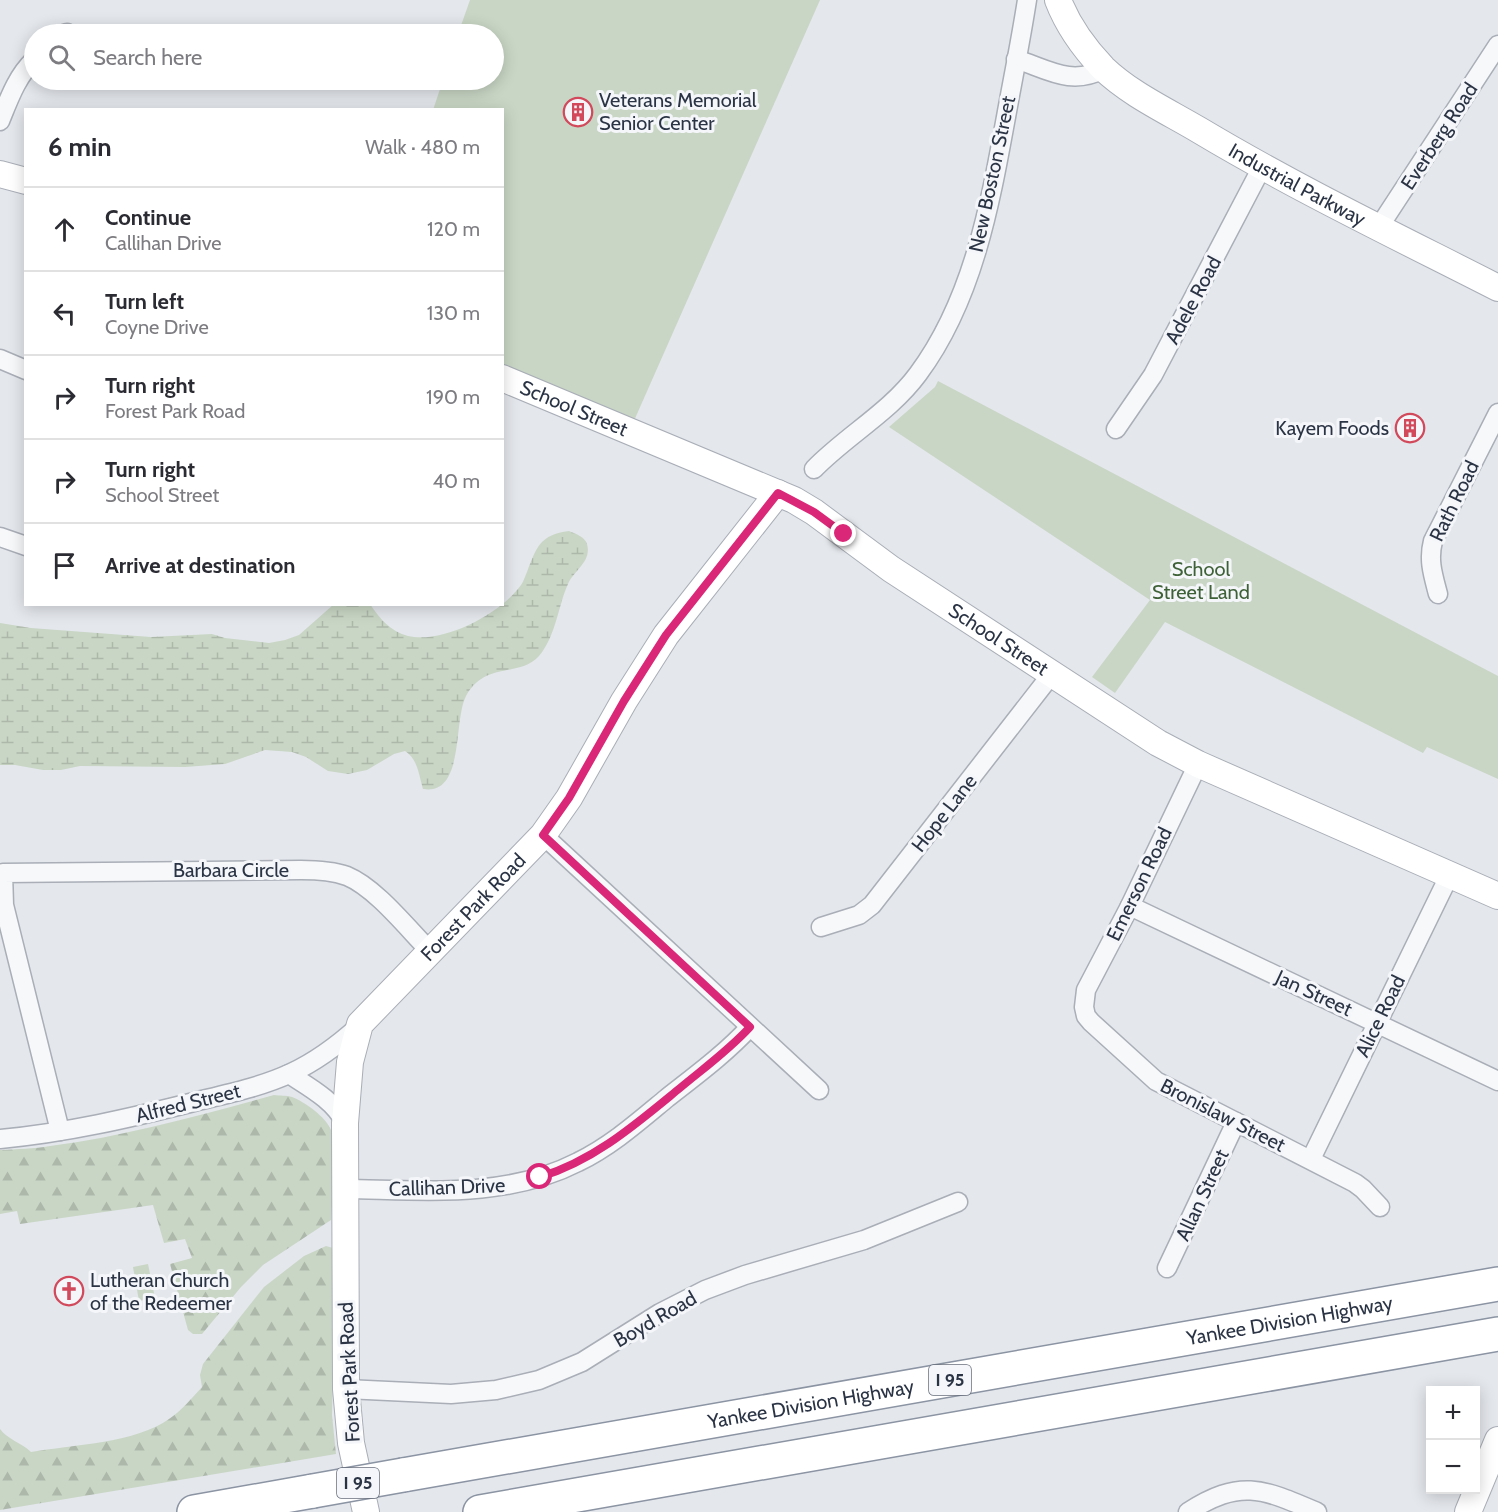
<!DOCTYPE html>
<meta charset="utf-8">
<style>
:root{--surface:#fff;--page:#f7f7f7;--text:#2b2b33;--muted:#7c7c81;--line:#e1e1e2}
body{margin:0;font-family:Cabin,sans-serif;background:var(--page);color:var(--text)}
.controls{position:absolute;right:18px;bottom:18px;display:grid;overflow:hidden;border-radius:0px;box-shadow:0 3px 15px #0003}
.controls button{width:54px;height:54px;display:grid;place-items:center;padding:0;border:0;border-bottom:2px solid var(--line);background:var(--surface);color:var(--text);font:30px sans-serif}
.stop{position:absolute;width:18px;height:18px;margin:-14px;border:4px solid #db2777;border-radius:50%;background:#fff}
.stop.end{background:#db2777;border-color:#fff;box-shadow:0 2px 6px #0008}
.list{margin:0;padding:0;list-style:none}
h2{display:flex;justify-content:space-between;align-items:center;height:78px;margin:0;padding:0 24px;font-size:26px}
h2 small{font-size:20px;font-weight:400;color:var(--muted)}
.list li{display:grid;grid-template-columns:39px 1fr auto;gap:18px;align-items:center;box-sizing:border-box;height:84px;padding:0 24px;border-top:2px solid var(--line)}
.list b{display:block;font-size:22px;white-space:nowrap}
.list p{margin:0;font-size:20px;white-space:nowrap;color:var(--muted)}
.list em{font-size:20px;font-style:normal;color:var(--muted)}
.icon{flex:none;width:33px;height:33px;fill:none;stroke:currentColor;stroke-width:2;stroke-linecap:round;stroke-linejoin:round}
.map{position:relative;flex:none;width:1498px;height:1512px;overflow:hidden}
.search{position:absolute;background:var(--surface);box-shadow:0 3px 15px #0003;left:24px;top:24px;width:480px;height:66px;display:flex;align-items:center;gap:15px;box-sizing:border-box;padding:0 21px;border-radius:33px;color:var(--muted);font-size:22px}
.panel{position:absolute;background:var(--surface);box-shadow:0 3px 15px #0003;left:24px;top:108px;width:480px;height:498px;border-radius:0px}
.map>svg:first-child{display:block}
.forest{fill:url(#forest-firs)}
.wetland{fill:url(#wetland-marsh)}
.green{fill:#c9d6c5}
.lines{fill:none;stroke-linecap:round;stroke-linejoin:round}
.street-casing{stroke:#a9aeb7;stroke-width:21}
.secondary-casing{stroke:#a9aeb7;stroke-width:28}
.highway-casing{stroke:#8b94a3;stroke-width:36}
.street{stroke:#f7f8fa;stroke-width:18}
.secondary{stroke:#fff;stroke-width:26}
.highway{stroke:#fff;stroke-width:33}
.highway-bridge-casing{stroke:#8b94a3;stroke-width:36;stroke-linecap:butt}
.highway-bridge{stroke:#fff;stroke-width:33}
.route{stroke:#db2777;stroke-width:8}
.labels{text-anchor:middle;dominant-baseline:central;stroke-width:6;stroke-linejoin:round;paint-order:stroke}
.shield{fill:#f4f6f9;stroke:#676e7b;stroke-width:1.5}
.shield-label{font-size:18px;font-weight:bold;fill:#2b3445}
.poi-label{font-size:20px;fill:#2b3445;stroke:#f4f6f9;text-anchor:start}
.street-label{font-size:20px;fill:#2b3445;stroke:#f4f6f9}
.park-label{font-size:20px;fill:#3f6138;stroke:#f4f6f9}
</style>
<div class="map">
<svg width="1498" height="1512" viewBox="0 0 1498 1512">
<defs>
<pattern id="forest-firs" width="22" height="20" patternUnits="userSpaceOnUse" patternTransform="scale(1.5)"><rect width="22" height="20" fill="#c9d6c5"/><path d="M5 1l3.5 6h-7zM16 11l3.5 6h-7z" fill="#adb8ab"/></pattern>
<pattern id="wetland-marsh" width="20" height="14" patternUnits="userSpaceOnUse" patternTransform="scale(1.5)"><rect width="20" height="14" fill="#c9d6c5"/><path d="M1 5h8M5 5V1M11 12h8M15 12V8" fill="none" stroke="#adb8ab"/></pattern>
</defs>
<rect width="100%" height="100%" fill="#e4e7ec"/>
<g class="forest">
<path d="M274,1095C279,1096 287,1095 292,1097C305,1102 326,1117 331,1130C337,1144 332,1203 331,1220L263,1265L241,1287L202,1334H193L188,1330L170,1264L192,1258L185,1239L164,1243L153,1205L20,1224L17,1211L0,1214V1150C17,1149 34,1149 50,1146C126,1136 200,1115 274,1095Z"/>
<path d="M326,1246L333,1248L336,1254L332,1415L336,1454L0,1510V1429C7,1439 22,1443 31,1452C71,1445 136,1443 169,1419C181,1411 192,1398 202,1387L200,1375L203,1364L264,1287L304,1256Z"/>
</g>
<path class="wetland" d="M569,531C576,534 585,537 587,544C592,562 574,570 568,584C558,606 556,636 539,656C519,678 485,661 466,696C453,721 465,796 423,789C419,776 418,759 405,751L394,754L367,770L348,774L328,771L306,757L292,752L265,750L225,764L185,767L80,766L61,770H43L15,765H0V623L31,628L151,637L212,634L225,638L269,643L285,640L299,635L333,605L370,604C379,618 391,632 408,636C444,644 501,613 521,585C524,581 525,576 527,572C537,546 540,535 569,531Z"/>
<g class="green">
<path d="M470,0H820L633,423L503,366L502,110H433L443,80H494V34H458Z"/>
<path d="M938,381L1498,676V779L1427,747L1423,753L1165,622L1115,693L1092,677L1150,600L889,427L935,387Z"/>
<path d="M148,1264L155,1298L139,1301L133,1267Z"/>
</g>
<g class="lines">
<g class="street-casing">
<g id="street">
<path d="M64,34L67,33"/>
<path d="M1016,59C1049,70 1071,86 1104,69"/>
<path d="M0,121C9,99 17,76 34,60"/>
<path d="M1379,227L1498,45"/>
<path d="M0,359L26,370"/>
<path d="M1116,429L1153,375L1262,167"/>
<path d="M814,469C846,436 890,412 918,374C973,300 990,205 1006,117C1013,78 1021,39 1027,0"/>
<path d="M0,537L26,546"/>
<path d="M1438,594C1433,575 1428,560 1433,541L1498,413"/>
<path d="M1198,764L1130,906L1086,990L1084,1007L1086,1016L1091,1022L1156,1081L1355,1183L1363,1189L1380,1207"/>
<path d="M543,835L819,1090"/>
<path d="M1130,906L1498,1081"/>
<path d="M821,927L859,915L872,905L1051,675"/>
<path d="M289,1074C309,1087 335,1101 345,1123"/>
<path d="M60,1131L4,905L3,873L301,870C316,870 333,871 347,876C376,888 408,929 430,951"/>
<path d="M0,1139C66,1133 130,1118 194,1102C227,1094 261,1087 291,1073C317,1061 338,1045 359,1026"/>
<path d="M1311,1159L1450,874"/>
<path d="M345,1189C423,1190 506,1199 578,1162C611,1146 638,1122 667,1098C695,1076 725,1054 750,1027"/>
<path d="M1167,1268L1236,1122"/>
<path d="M346,1389L451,1394L496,1390L539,1380L582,1362L660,1313L705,1290L745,1275L864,1240L958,1202"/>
<path d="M1188,1512C1241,1478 1263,1489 1317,1512"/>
</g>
</g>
<g class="secondary-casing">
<g id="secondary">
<path id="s1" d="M1058,0C1068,26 1084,48 1103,68C1130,94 1167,111 1199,130C1296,188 1398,237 1498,288"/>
<path d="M0,174L26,181"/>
<path id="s2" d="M502,378L794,500L814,512L891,569L1158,743L1198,764L1498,896"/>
<path id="s3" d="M366,1512L351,1443L346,1389L345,1123L350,1062L360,1024L543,835L569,798L624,701L666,635L778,493"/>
<path d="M1468,1512L1498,1440"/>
</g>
</g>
<g class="highway-casing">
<g id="highway">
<path id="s4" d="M403,1475L1498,1284"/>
<path d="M194,1512L313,1491"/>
<path d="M480,1512L1498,1334"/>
</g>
</g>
<use href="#street" class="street"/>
<use href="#secondary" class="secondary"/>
<use href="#highway" class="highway"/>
<g class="highway-bridge-casing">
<path id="highway-bridge" d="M313,1491L403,1475"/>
</g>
<use href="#highway-bridge" class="highway-bridge"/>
</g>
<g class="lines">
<path class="route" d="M540,1177C595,1160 636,1124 680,1088C704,1068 729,1050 750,1027L543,835L569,798L624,701L666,635L778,493L814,512L844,534"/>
</g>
<defs>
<g id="building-ring" transform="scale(1.5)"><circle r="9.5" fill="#f4f6f9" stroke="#d1495b" stroke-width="1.5"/><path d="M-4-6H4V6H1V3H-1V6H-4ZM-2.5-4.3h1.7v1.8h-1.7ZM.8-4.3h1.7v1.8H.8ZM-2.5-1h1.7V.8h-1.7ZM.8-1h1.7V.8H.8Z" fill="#d1495b"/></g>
<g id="church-ring" transform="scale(1.5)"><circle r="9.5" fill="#f4f6f9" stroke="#d1495b" stroke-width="1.5"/><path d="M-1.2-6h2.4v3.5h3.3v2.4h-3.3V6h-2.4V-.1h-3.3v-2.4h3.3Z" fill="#d1495b"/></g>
</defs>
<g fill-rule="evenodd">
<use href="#building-ring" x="578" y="112"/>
<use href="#building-ring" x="1410" y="428"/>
<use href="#church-ring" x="69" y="1291"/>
</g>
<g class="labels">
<g class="shield">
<rect x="929" y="1365" width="42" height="30" rx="4.5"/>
<rect x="337" y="1468" width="42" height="30" rx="4.5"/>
</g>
<g class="shield-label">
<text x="950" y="1380">I 95</text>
<text x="358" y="1483">I 95</text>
</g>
<g class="poi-label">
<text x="599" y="100">Veterans Memorial<tspan x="599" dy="23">Senior Center</tspan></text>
<text x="1389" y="428" text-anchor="end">Kayem Foods</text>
<text x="90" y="1280">Lutheran Church<tspan x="90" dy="23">of the Redeemer</tspan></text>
</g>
<g class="street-label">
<text transform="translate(1439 136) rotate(-57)">Everberg Road</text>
<text transform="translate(992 174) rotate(-78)">New Boston Street</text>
<text stroke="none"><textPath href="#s1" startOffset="309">Industrial Parkway</textPath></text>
<text transform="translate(1193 300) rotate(-62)">Adele Road</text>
<text stroke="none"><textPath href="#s2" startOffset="78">School Street</textPath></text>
<text transform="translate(1454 501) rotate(-64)">Rath Road</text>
<text stroke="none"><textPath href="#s2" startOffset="564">School Street</textPath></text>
<text transform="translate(944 813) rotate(-52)">Hope Lane</text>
<text x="231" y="870">Barbara Circle</text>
<text transform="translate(1139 884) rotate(-64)">Emerson Road</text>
<text stroke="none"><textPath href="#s3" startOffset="654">Forest Park Road</textPath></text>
<text transform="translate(1314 993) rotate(25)">Jan Street</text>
<text transform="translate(1380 1016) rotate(-64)">Alice Road</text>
<text transform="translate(188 1103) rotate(-14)">Alfred Street</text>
<text transform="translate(1223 1115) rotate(27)">Bronislaw Street</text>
<text transform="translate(447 1187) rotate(-2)">Callihan Drive</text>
<text transform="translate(1202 1195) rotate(-65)">Allan Street</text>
<text transform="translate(655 1319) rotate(-30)">Boyd Road</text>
<text stroke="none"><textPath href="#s4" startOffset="900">Yankee Division Highway</textPath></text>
<text transform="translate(349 1372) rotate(-93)">Forest Park Road</text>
<text stroke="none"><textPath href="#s4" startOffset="414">Yankee Division Highway</textPath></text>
</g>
<g class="park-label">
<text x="1201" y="569">School<tspan x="1201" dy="23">Street Land</tspan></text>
</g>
</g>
</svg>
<div class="controls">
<button>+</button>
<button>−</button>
</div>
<div class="stop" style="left:540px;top:1177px"></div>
<div class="stop end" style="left:844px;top:534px"></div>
<div class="search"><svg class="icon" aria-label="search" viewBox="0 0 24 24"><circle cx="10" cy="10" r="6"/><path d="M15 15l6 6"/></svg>Search here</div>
<section class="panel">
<h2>6 min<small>Walk · 480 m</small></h2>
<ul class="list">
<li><svg class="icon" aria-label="ahead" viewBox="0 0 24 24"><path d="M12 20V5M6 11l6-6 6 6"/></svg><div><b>Continue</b><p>Callihan Drive</p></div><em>120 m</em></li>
<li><svg class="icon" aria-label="left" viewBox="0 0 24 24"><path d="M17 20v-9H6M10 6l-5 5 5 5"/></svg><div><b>Turn left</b><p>Coyne Drive</p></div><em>130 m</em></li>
<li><svg class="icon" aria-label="right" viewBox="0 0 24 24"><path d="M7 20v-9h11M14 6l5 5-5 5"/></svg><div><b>Turn right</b><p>Forest Park Road</p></div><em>190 m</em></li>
<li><svg class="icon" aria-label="right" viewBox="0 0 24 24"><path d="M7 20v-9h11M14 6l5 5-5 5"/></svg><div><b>Turn right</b><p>School Street</p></div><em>40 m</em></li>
<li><svg class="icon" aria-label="arrive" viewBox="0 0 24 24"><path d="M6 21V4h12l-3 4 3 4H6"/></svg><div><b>Arrive at destination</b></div></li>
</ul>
</section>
</div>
